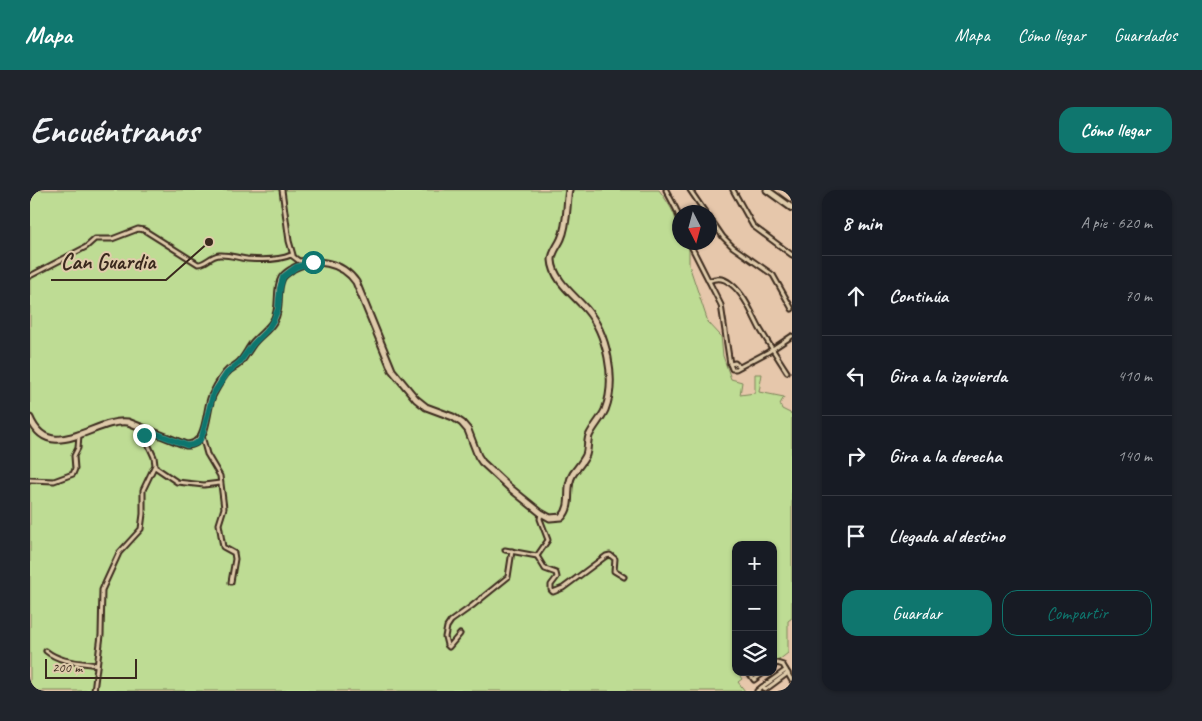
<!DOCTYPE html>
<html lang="es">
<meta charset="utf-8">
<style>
:root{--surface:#171b24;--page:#20242c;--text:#f1f3f6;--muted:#9ea1a6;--line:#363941;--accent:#0f766e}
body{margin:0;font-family:Caveat,sans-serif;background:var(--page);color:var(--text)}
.controls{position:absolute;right:15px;bottom:15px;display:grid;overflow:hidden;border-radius:10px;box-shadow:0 1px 4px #0004}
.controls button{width:45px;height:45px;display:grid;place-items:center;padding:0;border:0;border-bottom:1px solid var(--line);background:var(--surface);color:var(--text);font:25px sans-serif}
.compass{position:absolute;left:642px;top:15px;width:45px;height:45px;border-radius:50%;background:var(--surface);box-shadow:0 1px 4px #0004;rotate:174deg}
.scale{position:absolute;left:15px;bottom:12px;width:92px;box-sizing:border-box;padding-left:5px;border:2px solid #3b2a1e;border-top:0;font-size:14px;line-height:18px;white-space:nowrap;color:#3b2a1e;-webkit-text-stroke:4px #dfcbaa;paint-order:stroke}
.stop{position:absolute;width:15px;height:15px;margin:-11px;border:4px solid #0f766e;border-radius:50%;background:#fff}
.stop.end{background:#0f766e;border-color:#fff;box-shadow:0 1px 5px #0008}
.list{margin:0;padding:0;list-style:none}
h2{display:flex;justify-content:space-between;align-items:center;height:65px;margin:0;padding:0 20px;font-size:21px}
h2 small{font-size:16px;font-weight:400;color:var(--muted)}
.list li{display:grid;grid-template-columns:32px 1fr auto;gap:15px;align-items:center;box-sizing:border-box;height:80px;padding:0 20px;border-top:1px solid var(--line)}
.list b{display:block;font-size:19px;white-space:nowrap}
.list em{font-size:16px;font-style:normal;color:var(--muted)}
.actions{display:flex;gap:10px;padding:15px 20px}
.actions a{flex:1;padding:11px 0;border:1px solid var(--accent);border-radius:15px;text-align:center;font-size:18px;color:var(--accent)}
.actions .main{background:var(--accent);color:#fff}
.icon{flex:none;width:28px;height:28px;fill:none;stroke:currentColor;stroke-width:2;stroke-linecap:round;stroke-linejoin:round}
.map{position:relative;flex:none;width:762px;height:501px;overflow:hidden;border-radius:15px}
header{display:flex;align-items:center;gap:30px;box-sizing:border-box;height:70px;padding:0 25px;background:var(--accent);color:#fff}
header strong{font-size:24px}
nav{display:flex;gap:28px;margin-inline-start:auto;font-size:18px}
.intro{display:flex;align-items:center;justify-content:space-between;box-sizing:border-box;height:120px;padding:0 30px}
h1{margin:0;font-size:35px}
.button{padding:12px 22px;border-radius:15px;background:var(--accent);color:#fff;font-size:18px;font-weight:700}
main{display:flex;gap:30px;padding:0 30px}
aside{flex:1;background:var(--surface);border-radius:15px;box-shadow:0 1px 4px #0004}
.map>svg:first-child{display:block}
.green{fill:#bedc94;stroke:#7c8359}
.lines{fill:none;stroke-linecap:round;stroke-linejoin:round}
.street-casing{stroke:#3b2a1e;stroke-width:7}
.secondary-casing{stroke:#3b2a1e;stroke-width:9}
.street{stroke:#dfcbaa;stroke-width:3}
.secondary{stroke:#dfcbaa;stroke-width:5}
.route{stroke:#0f766e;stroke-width:6}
.leader{fill:none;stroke:#3b2a1e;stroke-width:2}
.callout-dot{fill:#3b2a1e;stroke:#dfcbaa;stroke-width:2}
.callout-label{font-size:22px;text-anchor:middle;font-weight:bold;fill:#3b2a1e;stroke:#dfcbaa;stroke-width:4;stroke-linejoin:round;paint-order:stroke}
</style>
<header>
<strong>Mapa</strong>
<nav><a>Mapa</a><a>Cómo llegar</a><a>Guardados</a></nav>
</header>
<div class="intro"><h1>Encuéntranos</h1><a class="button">Cómo llegar</a></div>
<main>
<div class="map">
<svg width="762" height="501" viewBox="0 0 762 501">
<rect width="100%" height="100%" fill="#e6c7ab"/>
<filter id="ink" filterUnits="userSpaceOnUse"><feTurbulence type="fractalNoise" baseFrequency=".02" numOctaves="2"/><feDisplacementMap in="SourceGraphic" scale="10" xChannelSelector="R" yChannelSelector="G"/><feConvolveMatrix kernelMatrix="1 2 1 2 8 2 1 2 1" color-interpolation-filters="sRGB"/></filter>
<g filter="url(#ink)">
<path class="green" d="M0,0H629C642,18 649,29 650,52L655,53L659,59V75L678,132L691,146L693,166L701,189L712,192L710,205L725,203V184H732L729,202L754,207L750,214L752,219L760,223L762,225V428L758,431V463L745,473L743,471V355H706V482H715L710,486L712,489L708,492L715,501H0Z"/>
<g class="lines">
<g class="street-casing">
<g id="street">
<path d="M252,0L259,51L263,65"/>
<path d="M636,0L646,19L650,30"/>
<path d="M660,0L675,22"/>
<path d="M703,0L723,36L762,65"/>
<path d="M680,28L693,47L703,57L743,85L762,119"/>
<path d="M659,52L691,115L700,174"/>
<path d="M0,86L56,57L65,49H82L108,39L114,40L168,74C176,74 180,66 189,65C199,64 207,68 217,69C230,70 248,71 261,65L269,71L288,69L290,72"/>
<path d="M679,91C687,87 694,88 701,94C715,105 722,124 730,139C739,154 748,168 757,182"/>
<path d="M709,177L705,173L700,174L702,179H706L738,162L762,146"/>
<path d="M172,246L177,264L190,286L194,318L189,334L193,357L204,363L205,369L201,392"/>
<path d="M125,277L147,292L174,295L190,293"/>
<path d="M0,290L24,291L43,284L45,279L44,266L48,258L49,245"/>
<path d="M475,360L507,366"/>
<path d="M507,366L515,379L526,383L527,387L521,395V400L523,402L533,398L576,366L580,365L585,369L584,381L594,387"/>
<path d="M507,366L518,350L510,329L511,323"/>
<path d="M430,444L419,457L417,455L415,447L417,437L421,431L442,416L478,387L482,361"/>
<path d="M16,461C31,473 49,472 67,475"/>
<path d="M743,476L747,473L753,475L762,491"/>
<path d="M756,480L732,497L735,500L758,483"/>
<path d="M719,483L724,490L735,482"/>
<path d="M64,501L71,445L72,400L89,363L111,339L113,324V300L125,275L124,267L114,245L115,239"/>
<path d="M727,501L732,497"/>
</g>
</g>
<g class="secondary-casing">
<g id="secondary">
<path d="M737,0L762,18"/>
<path d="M0,228C20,276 67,227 98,232L156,255C179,255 175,221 182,206C186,198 192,186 199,180C203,177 208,175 211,171C216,165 219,158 224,152C230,145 238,140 243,132C252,118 245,100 252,88C255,83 260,81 264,78C285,67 312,72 326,92L362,180L386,209L396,217L423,227L432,233L438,240L448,266L452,272L480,298L511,323L520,328L532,327C544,314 534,298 543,284C547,278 553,272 556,265C558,259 557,252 559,246C563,237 571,229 575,220C587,190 577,143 556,119C544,105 523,90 522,70C522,62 528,56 531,49C538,34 536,16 539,0"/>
</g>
</g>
<use href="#street" class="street"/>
<use href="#secondary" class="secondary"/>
</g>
</g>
<g class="lines" filter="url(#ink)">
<path class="route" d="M114,245L115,239L156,255C163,256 169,253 172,246L183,204L197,183L210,172L223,154L238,139L244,129L248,119L250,98L253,87L266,77L283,72"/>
</g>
<path class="leader" d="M179 52L136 90H21"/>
<circle class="callout-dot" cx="179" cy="52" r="5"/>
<g class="callout-label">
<text x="78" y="79">Can Guardia</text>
</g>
</svg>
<div class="controls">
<button>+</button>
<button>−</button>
<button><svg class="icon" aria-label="layers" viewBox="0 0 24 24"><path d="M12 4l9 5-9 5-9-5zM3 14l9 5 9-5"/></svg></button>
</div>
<svg class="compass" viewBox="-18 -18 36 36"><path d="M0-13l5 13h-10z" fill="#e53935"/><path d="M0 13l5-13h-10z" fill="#9ea1a6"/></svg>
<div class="scale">200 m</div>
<div class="stop" style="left:283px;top:72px"></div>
<div class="stop end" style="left:114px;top:245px"></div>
</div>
<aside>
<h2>8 min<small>A pie · 620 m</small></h2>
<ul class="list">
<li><svg class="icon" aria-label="ahead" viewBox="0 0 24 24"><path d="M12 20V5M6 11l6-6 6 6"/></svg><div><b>Continúa</b></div><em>70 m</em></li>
<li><svg class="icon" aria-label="left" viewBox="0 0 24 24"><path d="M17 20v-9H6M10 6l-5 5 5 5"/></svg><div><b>Gira a la izquierda</b></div><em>410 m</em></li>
<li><svg class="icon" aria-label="right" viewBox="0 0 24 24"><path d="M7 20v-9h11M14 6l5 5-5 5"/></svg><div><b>Gira a la derecha</b></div><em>140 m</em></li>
<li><svg class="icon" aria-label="arrive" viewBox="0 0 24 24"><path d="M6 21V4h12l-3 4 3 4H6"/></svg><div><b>Llegada al destino</b></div></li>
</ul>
<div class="actions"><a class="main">Guardar</a><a>Compartir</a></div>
</aside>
</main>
